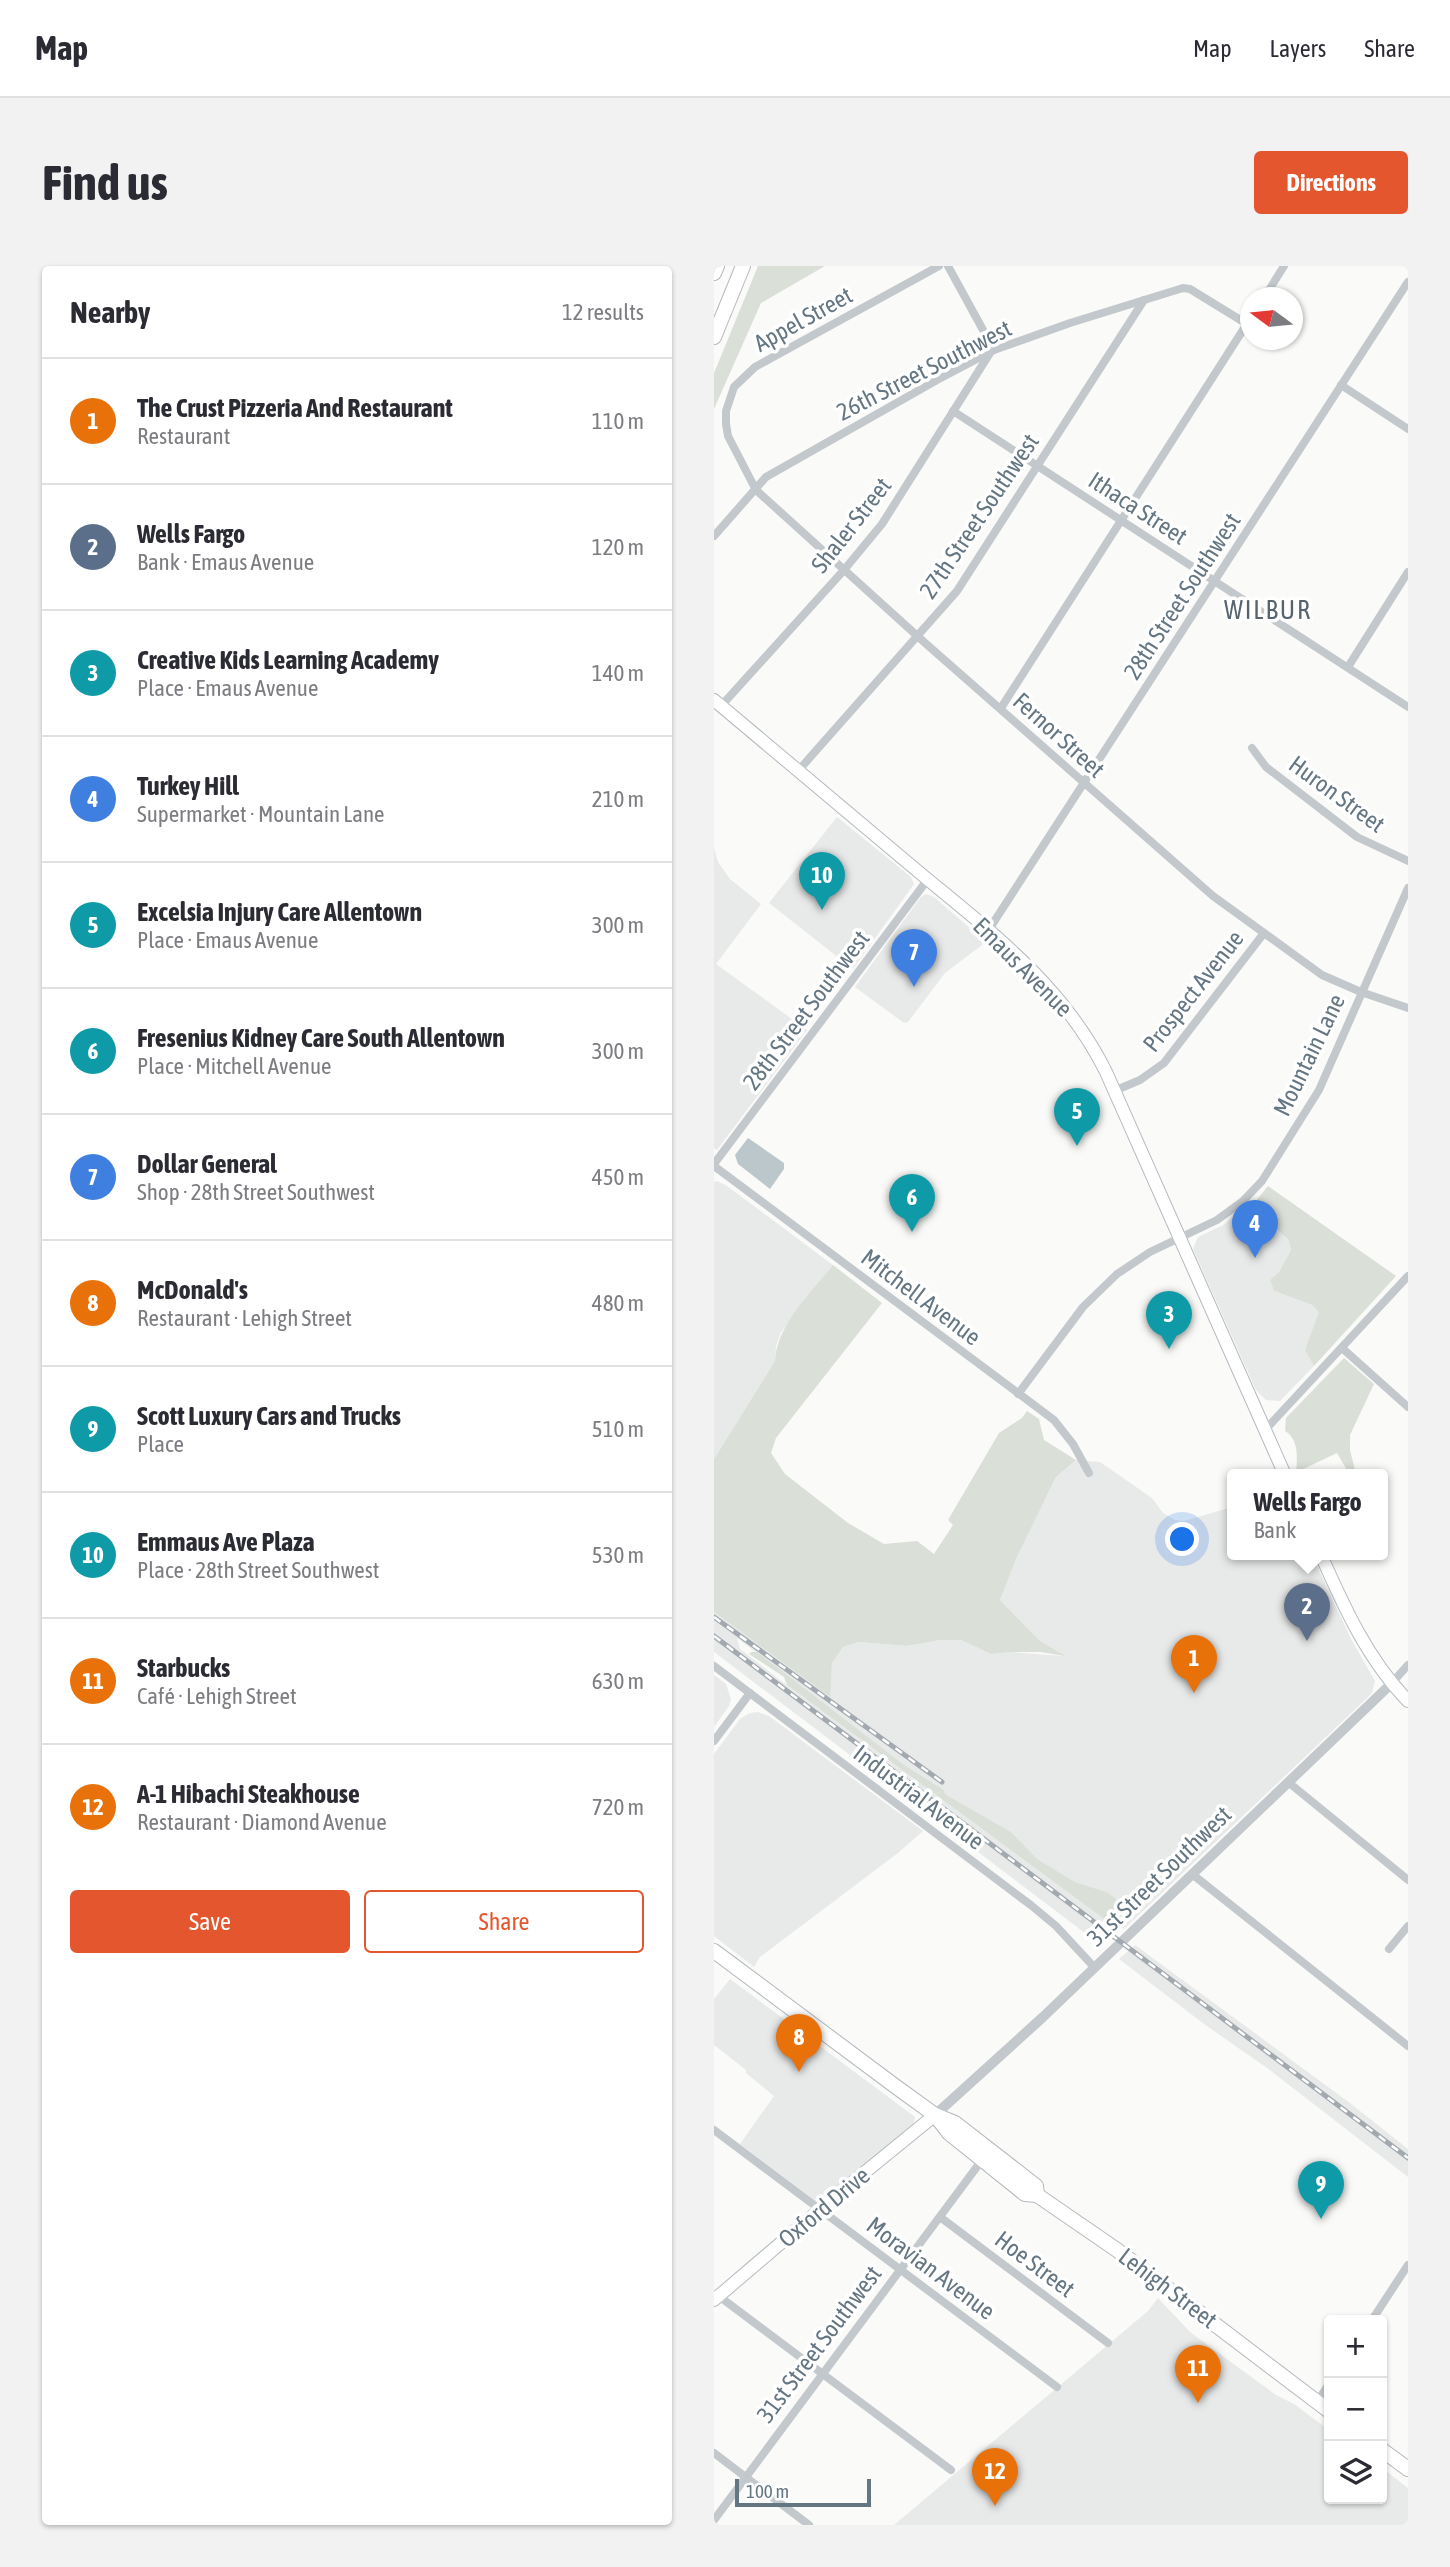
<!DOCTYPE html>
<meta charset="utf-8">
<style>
:root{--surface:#fff;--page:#f2f2f3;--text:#2b2b33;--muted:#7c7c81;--line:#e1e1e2;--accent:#e4572e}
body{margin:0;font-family:"Asap Condensed",sans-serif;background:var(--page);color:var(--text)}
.controls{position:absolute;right:21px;bottom:21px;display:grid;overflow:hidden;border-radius:7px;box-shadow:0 2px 5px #0004}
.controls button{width:63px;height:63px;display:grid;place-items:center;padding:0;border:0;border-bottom:2px solid var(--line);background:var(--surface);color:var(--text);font:35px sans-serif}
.compass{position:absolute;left:526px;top:21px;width:63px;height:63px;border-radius:50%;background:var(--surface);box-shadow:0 2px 5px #0004;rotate:285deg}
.scale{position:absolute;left:21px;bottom:18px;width:136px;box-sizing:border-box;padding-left:7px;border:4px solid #657683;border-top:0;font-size:19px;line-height:24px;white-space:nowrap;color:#657683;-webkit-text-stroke:5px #fff;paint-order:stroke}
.you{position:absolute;left:469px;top:1274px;width:24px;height:24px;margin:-18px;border:5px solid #fff;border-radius:50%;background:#1a73e8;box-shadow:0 0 0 10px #1a73e833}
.badge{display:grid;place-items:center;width:46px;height:46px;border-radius:50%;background:var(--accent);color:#fff;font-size:23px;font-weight:700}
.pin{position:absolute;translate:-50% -58px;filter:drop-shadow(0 2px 4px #0008)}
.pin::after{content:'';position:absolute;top:37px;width:24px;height:21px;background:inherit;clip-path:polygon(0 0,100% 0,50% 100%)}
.popup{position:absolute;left:513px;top:1203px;width:161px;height:91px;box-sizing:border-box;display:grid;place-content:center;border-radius:7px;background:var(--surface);filter:drop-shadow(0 2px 5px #0005);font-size:23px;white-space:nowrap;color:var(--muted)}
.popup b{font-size:26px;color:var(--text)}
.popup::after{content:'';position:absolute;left:50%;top:100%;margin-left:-14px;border:14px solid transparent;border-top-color:var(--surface)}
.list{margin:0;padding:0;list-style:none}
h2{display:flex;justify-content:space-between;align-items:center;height:91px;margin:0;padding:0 28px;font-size:30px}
h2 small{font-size:23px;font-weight:400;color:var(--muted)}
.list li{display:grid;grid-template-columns:46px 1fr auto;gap:21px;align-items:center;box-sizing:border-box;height:126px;padding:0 28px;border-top:2px solid var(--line)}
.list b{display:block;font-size:26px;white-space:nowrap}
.list p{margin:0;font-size:23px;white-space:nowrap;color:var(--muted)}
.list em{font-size:23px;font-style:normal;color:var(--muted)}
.actions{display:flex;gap:14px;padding:21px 28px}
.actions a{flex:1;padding:16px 0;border:2px solid var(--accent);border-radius:7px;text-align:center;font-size:24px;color:var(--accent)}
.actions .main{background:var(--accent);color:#fff}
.icon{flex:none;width:38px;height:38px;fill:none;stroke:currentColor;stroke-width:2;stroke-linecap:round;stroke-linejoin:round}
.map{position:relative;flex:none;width:694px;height:2259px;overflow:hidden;border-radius:7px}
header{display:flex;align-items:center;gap:42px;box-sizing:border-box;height:98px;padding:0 35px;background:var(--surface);border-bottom:2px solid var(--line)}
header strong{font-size:33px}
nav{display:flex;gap:38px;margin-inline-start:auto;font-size:24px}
.intro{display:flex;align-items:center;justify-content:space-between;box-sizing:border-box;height:168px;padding:0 42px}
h1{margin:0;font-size:49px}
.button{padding:18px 32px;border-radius:7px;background:var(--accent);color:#fff;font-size:24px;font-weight:700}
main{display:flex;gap:42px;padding:0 42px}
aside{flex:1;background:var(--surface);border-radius:7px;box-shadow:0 2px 5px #0004}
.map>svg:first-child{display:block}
.built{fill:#e8e9e9}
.green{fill:#dadfd7}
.water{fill:#bbc7cb}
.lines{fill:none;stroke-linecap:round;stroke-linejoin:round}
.secondary-casing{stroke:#b3babf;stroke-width:14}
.trunk-casing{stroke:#b4b9bd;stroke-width:16}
.motorway-casing{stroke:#b4b9bd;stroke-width:16}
.minor{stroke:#c3c8cc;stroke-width:8}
.tertiary{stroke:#c3c8cc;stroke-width:10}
.secondary{stroke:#fff;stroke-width:12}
.trunk{stroke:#fff;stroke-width:14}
.motorway{stroke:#fff;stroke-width:14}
.rail-casing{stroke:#a2aab0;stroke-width:5}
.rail{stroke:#fff;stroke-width:2.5;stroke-dasharray:8;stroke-linecap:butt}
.labels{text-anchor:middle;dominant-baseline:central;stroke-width:7;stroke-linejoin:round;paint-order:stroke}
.street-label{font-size:24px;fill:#657683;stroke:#fff}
.neighbourhood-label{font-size:26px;letter-spacing:2px;fill:#57646e;stroke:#fff}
</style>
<header>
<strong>Map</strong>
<nav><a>Map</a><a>Layers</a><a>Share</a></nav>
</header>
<div class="intro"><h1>Find us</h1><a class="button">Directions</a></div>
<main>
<aside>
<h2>Nearby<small>12 results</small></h2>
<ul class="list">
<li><span class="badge" style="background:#e8710a">1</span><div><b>The Crust Pizzeria And Restaurant</b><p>Restaurant</p></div><em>110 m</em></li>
<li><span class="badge" style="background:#5c6f8a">2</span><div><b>Wells Fargo</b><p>Bank · Emaus Avenue</p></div><em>120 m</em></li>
<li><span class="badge" style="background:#0f9aa8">3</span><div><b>Creative Kids Learning Academy</b><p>Place · Emaus Avenue</p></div><em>140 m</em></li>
<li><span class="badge" style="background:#3f7fe0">4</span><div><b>Turkey Hill</b><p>Supermarket · Mountain Lane</p></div><em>210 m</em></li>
<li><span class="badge" style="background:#0f9aa8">5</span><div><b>Excelsia Injury Care Allentown</b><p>Place · Emaus Avenue</p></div><em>300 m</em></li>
<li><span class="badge" style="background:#0f9aa8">6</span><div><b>Fresenius Kidney Care South Allentown</b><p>Place · Mitchell Avenue</p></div><em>300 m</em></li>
<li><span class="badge" style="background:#3f7fe0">7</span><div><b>Dollar General</b><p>Shop · 28th Street Southwest</p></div><em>450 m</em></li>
<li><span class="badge" style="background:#e8710a">8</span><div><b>McDonald's</b><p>Restaurant · Lehigh Street</p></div><em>480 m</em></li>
<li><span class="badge" style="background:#0f9aa8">9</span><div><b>Scott Luxury Cars and Trucks</b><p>Place</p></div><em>510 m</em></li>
<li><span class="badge" style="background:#0f9aa8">10</span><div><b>Emmaus Ave Plaza</b><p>Place · 28th Street Southwest</p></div><em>530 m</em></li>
<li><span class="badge" style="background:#e8710a">11</span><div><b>Starbucks</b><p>Café · Lehigh Street</p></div><em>630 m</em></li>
<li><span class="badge" style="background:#e8710a">12</span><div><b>A-1 Hibachi Steakhouse</b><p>Restaurant · Diamond Avenue</p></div><em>720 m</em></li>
</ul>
<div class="actions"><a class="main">Save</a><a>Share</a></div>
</aside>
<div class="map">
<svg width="694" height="2259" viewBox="0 0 694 2259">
<rect width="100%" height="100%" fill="#fafaf8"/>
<g class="built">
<path d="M123,551L197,611L200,618L139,703L55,637Z"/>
<path d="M0,582L4,596L16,613L47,638L2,698L93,764L3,884L0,882Z"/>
<path d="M212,628L220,631L272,676L231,707L194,756L190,757L141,721L207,631Z"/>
<path d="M3,915L13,920L119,999L67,1066L62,1080L61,1095L0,1193V916Z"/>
<path d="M534,939L574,973L577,984L565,1006L556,1014L560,1025L598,1039L606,1046L591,1084L600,1100L566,1135L552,1134L542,1124L479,983L484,971L509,959Z"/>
<path d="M362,1194L386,1196L438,1232L449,1247L461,1254L470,1255L518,1241V1289H598L637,1373L661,1415L658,1427L653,1432L410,1663L408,1661L406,1636L393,1626L361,1616L322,1593L297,1566L231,1528L230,1524L189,1498L23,1372L26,1383L66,1414L405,1664L388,1680L0,1386V1346L115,1430L118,1397L129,1381L145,1376L193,1380L227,1374H247L277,1388L297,1386L349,1390L326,1375L286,1334L303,1291L342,1211Z"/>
<path d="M0,1409L12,1418L17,1433L15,1440L0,1461Z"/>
<path d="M44,1446L55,1450L209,1565L184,1587L46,1691L40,1701L0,1670V1488L26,1453L36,1447Z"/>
<path d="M421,1679L636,1837L694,1883V1911L553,1802L490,1758L405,1693Z"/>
<path d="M16,1713L201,1851L200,1857L193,1864L108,1935H102L26,1878L60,1830L32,1807V1804L0,1779V1733Z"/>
<path d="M444,2032L476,2066L562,2129L580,2138L615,2164V2233H668V2202L694,2222V2259H180L434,2045Z"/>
</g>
<g class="green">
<path d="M44,0H111L47,37L0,143V107Z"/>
<path d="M554,920L682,1010L600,1100L591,1084L605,1046L598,1039L560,1025L556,1014L565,1006L577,984L574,973L537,941Z"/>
<path d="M119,999L168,1037L62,1172L57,1187L71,1208L134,1257L170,1278L203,1275L220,1288L239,1259L234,1254L285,1167L308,1152L313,1145L325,1153L330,1174L362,1194L342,1211L303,1291L286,1334L326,1375L351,1390L326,1386H297L277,1388L247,1374H227L193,1380L145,1376L129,1381L118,1397L116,1431L0,1346V1193L61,1095C63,1058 97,1027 119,999Z"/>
<path d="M630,1092L660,1118L636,1169V1184L641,1204L634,1206L623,1187L585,1205L587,1209H582C583,1194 586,1174 571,1165L572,1152Z"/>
<path d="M37,1386H43L189,1498L230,1524L231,1528L297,1566L323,1593L361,1616L393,1626L406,1636L408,1661L405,1664L73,1419L70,1411L35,1388Z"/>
</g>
<path class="water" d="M34,872L70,897V903L56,923L24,898L21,889Z"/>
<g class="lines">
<g class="secondary-casing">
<g id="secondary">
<path d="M0,434C67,490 134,546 200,602C274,664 348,717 392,806L571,1209"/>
<path d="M607,1289C630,1341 654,1394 694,1435"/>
<path d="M0,2034L123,1929L221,1849"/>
</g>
</g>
<g class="trunk-casing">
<g id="trunk">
<path d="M0,1685L181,1820L221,1849L241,1857L322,1920L323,1929"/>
<path d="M221,1849L235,1867L311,1928L323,1929L403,1984L615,2145"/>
<path d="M668,2184L694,2203"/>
</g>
</g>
<g class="motorway-casing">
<g id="motorway">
<path d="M0,7L3,0"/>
<path d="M0,71L29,0"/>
</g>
</g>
<g class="minor">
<path d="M225,0L41,101L20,121L12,145V158L14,170L42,224L210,376L499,630L608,709L647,726L694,742"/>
<path d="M234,0L280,84"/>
<path d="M550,32L570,0"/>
<path d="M627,119L694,163"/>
<path d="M239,145L694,441"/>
<path d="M0,270L52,211L223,114L280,84L356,57L469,22L476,23L533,58"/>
<path d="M634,401L694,306"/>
<path d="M7,440L130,304L168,258L276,87"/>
<path d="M287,442L536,53"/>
<path d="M538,482L552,501L643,571L694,595"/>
<path d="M84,505L243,325L430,34"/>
<path d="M274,665L694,16"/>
<path d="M400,825L426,814L450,797L550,667"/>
<path d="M0,898L214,613"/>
<path d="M0,900L340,1154L359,1178L375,1207"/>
<path d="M628,1082L694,1141"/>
<path d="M304,1128L369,1041L403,1008L436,986L503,954L529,935L548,915L605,824L694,622"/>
<path d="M551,1164L694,1010"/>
<path d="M0,1400L318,1640L342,1660L380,1701"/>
<path d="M677,1418L694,1399"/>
<path d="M0,1475L36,1427"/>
<path d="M574,1516L694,1614"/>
<path d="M478,1608L694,1780"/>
<path d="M675,1683L694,1660"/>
<path d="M0,1864L343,2121"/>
<path d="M226,1951L394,2077"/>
<path d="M2,2028L237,2204"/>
<path d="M658,2054L694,1999"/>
<path d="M603,2136L615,2118"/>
<path d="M0,2187L95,2259"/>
<path d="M0,2254L268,1894"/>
</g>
<path class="tertiary" d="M221,1849L329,1751L677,1418"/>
<use href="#secondary" class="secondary"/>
<use href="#trunk" class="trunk"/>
<use href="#motorway" class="motorway"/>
<g class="rail-casing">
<g id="rail">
<path d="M0,1351L228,1516"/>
<path d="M0,1370L694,1892"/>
</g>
</g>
<use href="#rail" class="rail"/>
</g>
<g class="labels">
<g class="street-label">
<text transform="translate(89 53) rotate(-29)">Appel Street</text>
<text transform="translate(210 104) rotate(-27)">26th Street Southwest</text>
<text transform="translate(424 242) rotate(33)">Ithaca Street</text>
<text transform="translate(265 250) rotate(-56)">27th Street Southwest</text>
<text transform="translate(137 259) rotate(-52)">Shaler Street</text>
<text transform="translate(468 330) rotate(-57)">28th Street Southwest</text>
<text transform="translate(345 469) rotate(42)">Fernor Street</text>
<text transform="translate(623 528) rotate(36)">Huron Street</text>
<text transform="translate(309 701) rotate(45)">Emaus Avenue</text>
<text transform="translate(479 725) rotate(-52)">Prospect Avenue</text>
<text transform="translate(92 744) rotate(-53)">28th Street Southwest</text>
<text transform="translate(595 789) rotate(-64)">Mountain Lane</text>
<text transform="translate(207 1031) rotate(37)">Mitchell Avenue</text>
<text transform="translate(205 1531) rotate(37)">Industrial Avenue</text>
<text transform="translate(445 1610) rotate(-44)">31st Street Southwest</text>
<text transform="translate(110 1941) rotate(-40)">Oxford Drive</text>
<text transform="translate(321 1998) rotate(37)">Hoe Street</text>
<text transform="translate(217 2002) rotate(37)">Moravian Avenue</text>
<text transform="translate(454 2022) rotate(37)">Lehigh Street</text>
<text transform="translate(105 2078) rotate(-53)">31st Street Southwest</text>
</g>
<g class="neighbourhood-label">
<text x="554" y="344">WILBUR</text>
</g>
</g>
</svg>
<div class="controls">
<button>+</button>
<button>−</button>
<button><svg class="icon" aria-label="layers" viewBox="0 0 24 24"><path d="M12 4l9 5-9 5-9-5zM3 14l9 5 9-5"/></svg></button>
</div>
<svg class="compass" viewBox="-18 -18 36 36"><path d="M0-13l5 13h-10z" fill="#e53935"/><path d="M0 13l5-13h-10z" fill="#7c7c81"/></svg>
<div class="scale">100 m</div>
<div class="you"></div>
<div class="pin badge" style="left:480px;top:1427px;background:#e8710a">1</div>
<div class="pin badge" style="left:593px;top:1375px;background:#5c6f8a">2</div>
<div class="popup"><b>Wells Fargo</b>Bank</div>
<div class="pin badge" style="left:455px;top:1083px;background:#0f9aa8">3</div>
<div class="pin badge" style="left:541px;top:992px;background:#3f7fe0">4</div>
<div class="pin badge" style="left:363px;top:880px;background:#0f9aa8">5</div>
<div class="pin badge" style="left:198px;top:966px;background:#0f9aa8">6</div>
<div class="pin badge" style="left:200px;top:721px;background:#3f7fe0">7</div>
<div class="pin badge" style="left:85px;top:1806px;background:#e8710a">8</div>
<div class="pin badge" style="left:607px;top:1953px;background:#0f9aa8">9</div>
<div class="pin badge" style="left:108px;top:644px;background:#0f9aa8">10</div>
<div class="pin badge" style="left:484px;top:2137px;background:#e8710a">11</div>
<div class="pin badge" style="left:281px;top:2240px;background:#e8710a">12</div>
</div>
</main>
